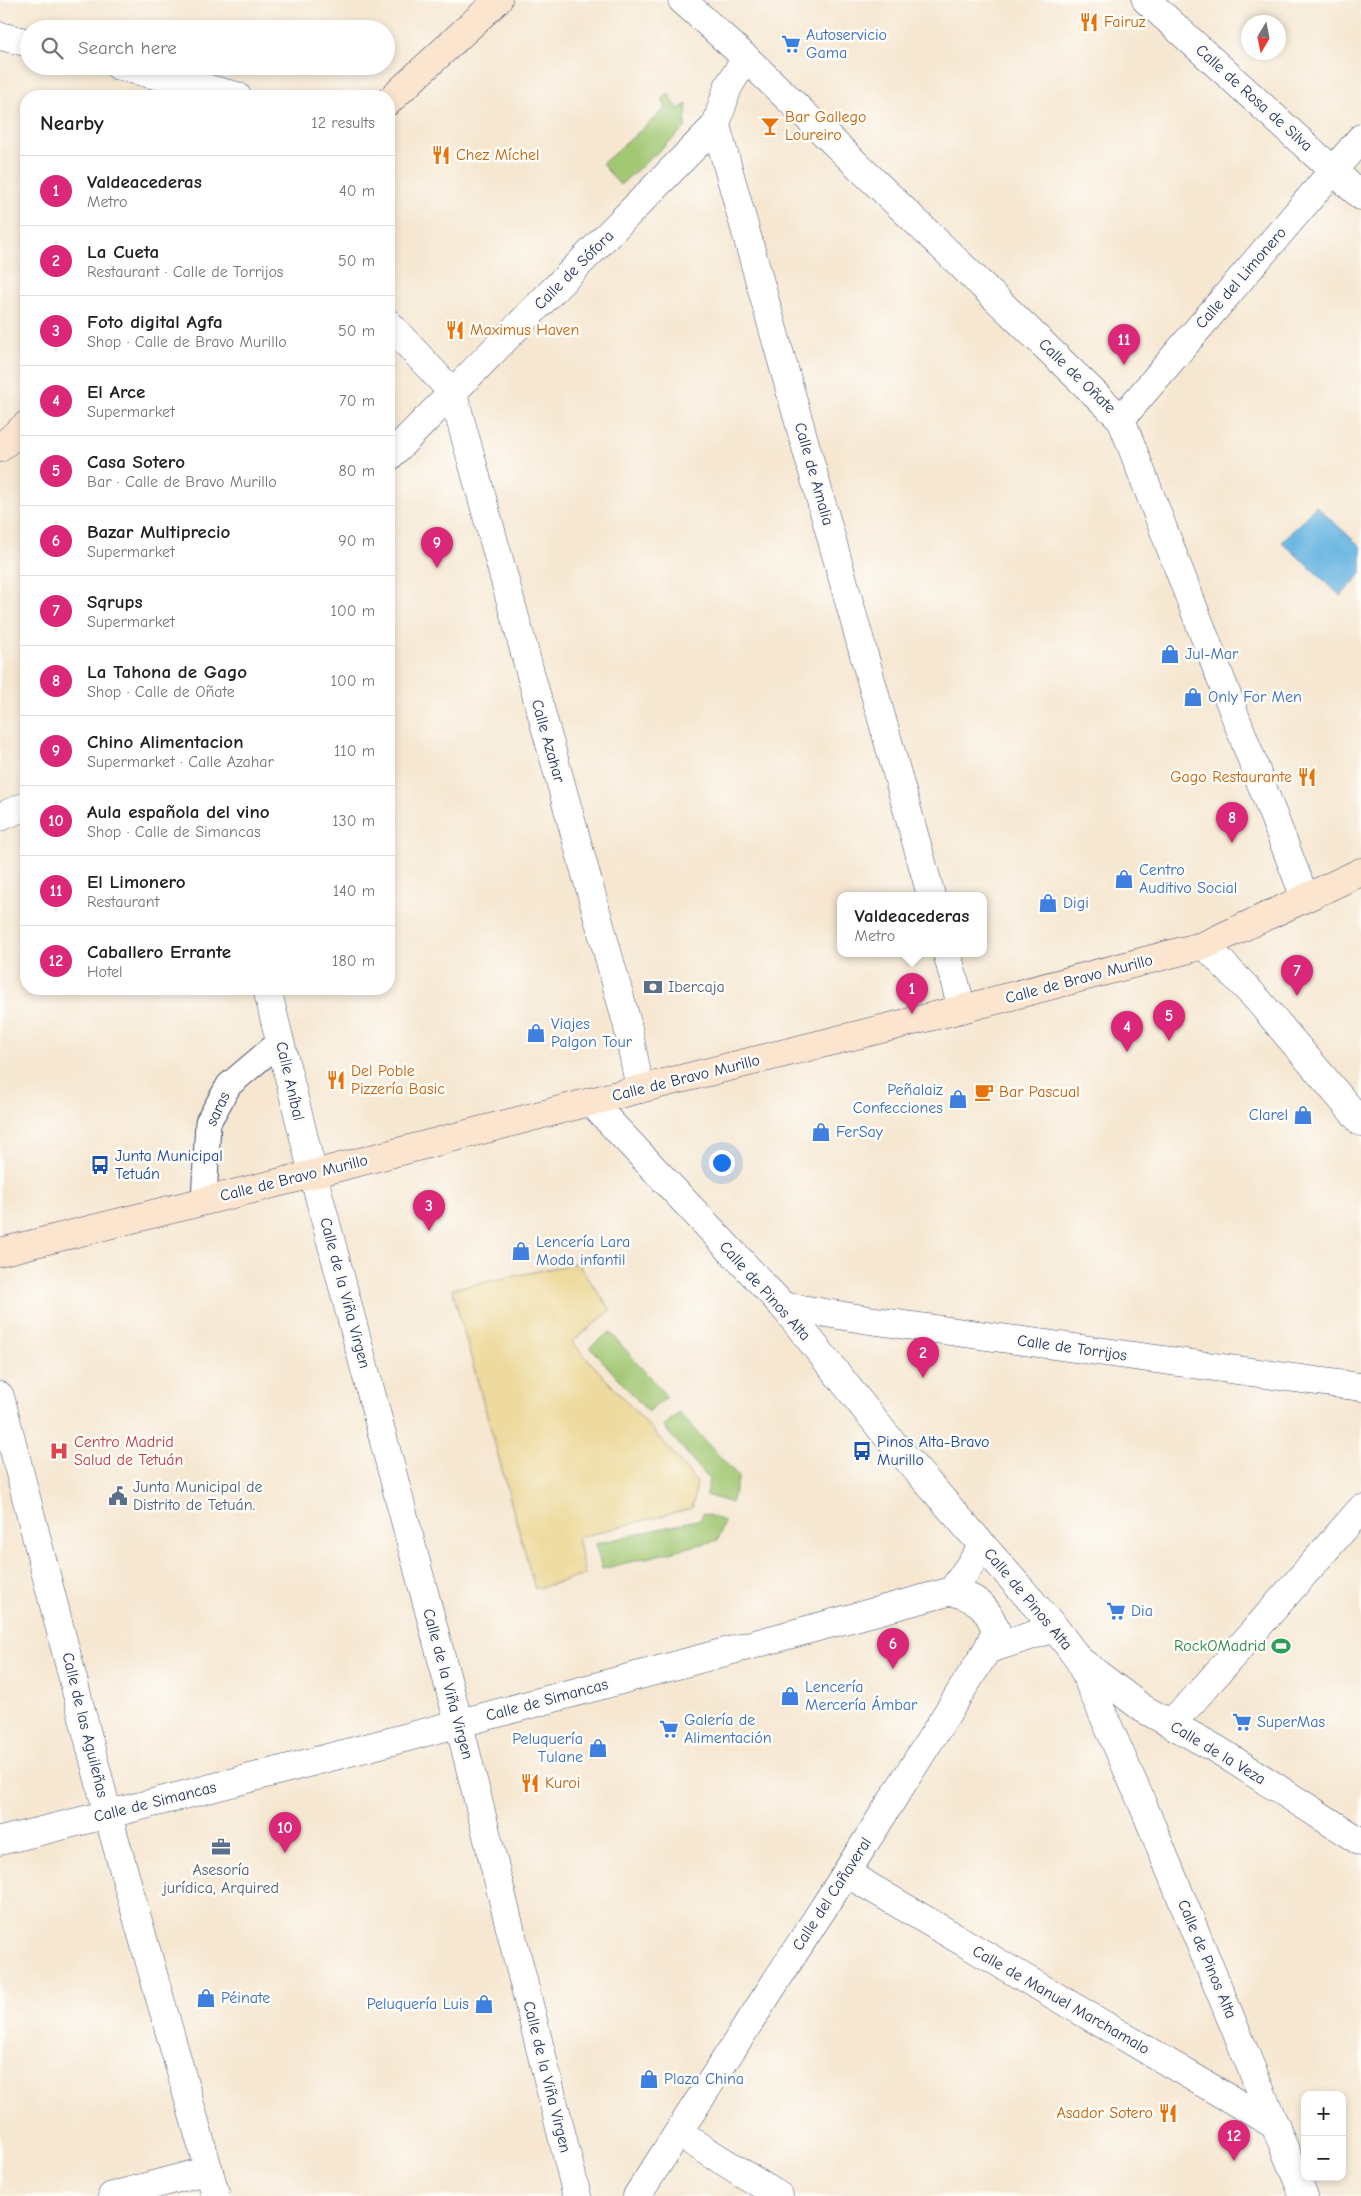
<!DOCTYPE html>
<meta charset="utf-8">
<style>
:root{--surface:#fff;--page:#f2f2f2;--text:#202124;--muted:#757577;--line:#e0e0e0;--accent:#db2777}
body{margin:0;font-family:"Comic Neue",sans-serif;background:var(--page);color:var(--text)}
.controls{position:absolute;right:15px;bottom:15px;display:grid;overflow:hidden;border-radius:10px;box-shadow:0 2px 8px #0003}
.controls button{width:45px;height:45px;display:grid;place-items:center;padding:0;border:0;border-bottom:1px solid var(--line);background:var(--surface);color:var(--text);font:25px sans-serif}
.compass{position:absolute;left:1241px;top:15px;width:45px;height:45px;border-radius:50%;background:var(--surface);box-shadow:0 2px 8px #0003;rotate:190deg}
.you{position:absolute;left:721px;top:1162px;width:18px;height:18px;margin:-12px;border:4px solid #fff;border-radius:50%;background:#1a73e8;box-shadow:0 0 0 8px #1a73e833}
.badge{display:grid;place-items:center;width:32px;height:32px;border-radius:50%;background:var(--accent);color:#fff;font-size:16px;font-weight:700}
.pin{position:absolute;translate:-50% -41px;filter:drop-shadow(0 1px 2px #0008)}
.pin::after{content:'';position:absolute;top:26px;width:18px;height:15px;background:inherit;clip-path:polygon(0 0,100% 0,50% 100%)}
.popup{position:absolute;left:837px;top:892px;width:150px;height:65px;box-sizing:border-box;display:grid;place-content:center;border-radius:10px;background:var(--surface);filter:drop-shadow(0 1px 4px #0005);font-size:16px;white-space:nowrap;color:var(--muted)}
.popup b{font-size:19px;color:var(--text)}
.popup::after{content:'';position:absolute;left:50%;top:100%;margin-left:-10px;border:10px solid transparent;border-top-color:var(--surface)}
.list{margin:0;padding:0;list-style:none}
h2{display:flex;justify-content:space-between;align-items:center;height:65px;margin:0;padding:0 20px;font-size:21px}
h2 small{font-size:16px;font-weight:400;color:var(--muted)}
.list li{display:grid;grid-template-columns:32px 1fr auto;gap:15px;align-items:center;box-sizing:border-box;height:70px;padding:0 20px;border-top:1px solid var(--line)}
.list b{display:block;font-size:19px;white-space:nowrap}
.list p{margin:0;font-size:16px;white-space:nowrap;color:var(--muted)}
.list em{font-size:16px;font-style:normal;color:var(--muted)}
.icon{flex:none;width:28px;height:28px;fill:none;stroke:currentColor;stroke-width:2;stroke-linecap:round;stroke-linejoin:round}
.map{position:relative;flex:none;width:1361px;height:2196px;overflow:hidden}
.search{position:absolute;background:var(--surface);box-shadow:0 2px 8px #0003;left:20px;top:20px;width:375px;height:55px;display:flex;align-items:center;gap:12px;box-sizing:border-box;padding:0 18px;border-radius:28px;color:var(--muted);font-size:19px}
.panel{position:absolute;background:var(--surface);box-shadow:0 2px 8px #0003;left:20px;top:90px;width:375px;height:905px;border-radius:20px}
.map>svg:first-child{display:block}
.green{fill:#a1c772;stroke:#5e7b68}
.sand{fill:#eeda9e;stroke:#84847e}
.water{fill:#68b5e1;stroke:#4272a0}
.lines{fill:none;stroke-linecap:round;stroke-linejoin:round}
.lane-casing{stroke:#3c4b6f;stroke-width:27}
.street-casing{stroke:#3c4b6f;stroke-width:29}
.secondary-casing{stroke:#3c4b6f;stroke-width:29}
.lane{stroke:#fff;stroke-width:25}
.street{stroke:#fff;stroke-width:28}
.secondary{stroke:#fce5cf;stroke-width:28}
.labels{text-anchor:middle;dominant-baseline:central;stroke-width:5;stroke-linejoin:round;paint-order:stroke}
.food-label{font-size:16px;fill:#c56008;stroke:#fdfcf7;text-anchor:start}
.shop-label{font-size:16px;fill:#366cbe;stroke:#fdfcf7;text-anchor:start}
.street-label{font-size:16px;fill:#1b2f5e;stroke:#fdfcf7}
.service-label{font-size:16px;fill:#4e5e75;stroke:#fdfcf7;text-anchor:start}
.transit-label{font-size:16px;fill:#164399;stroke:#fdfcf7;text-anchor:start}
.health-label{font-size:16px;fill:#be3a42;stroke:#fdfcf7;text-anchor:start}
.leisure-label{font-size:16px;fill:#27864d;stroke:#fdfcf7;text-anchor:end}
</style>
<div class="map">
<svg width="1361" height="2196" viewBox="0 0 1361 2196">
<rect width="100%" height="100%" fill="#fdfcf7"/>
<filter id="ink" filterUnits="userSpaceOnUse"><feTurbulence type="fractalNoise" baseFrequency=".02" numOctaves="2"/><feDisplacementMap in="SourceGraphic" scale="10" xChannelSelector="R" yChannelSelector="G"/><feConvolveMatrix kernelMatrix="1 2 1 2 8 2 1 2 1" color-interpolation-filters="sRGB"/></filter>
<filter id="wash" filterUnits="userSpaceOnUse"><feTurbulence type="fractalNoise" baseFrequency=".0096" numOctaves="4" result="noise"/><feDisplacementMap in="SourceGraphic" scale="20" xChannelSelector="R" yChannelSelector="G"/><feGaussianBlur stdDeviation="1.12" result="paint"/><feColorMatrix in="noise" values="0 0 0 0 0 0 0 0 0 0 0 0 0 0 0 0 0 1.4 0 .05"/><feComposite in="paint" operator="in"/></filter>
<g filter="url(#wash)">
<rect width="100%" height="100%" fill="#f6e7d1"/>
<g class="green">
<path d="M668,93L678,109L687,104L685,128L620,185L602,164L666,108L662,100Z"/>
<path d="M610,1332L667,1397L648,1412L590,1347Z"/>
<path d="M679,1413L739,1477L731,1503L706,1495L709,1479L663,1426Z"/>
<path d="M703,1513L724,1521L718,1540L602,1569L595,1544L701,1519Z"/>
</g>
<path class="sand" d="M577,1263L611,1310L572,1342L665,1444L697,1483L692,1508L577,1538L585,1575L535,1589L452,1289Z"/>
<path class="water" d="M1316,506L1361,547V574L1341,596L1282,542Z"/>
</g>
<g filter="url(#ink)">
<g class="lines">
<g class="lane-casing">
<path id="lane" d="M204,1201L208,1122L229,1085L281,1041"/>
</g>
<g class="street-casing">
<g id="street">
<path d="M682,0L746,58L1121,419L1305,898"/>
<path d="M1146,0L1361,196"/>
<path d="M0,36L29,43"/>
<path d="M746,58L728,87L716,125L931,895"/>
<path d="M119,66L237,96"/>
<path d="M389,324L453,393L627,1023L640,1089"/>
<path d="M1121,419L1361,138"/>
<path d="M389,457L716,125"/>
<path d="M0,817L26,806"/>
<path d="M1205,945L1257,999L1361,1122"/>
<path d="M947,953L962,1009"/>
<path d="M267,989L313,1174L459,1724L577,2196"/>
<path d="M592,1103L783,1306L886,1435L1055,1628L1079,1660L1143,1805L1304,2196"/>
<path d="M783,1306L869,1320L1361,1387"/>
<path d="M0,1396L108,1815L216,2196"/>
<path d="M952,1591C978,1600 985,1603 996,1630L987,1650"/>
<path d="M1082,1662L1142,1708L1218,1750L1361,1842"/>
<path d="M1170,1723L1191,1703L1361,1509"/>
<path d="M0,1841C319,1763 635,1676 952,1591L983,1546"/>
<path d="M846,1873L1276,2126"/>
<path d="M678,2133L779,2196"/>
<path d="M112,2196L209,2170"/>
<path d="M637,2196L846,1873L987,1650L1055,1628"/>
</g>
</g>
<g class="secondary-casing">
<g id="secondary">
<path d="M389,101L498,0"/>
<path d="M0,448L26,425"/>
<path d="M0,1252L313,1174L640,1089L962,1009L1205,945L1361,872"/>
</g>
</g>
<use href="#lane" class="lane"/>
<use href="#street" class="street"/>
<use href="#secondary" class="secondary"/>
</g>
</g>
<defs>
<g id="restaurant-bare" transform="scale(1.5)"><path d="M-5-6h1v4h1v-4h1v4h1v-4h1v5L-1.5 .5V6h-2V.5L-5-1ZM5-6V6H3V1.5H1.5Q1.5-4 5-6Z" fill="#e8710a" stroke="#fdfcf7" stroke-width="2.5" paint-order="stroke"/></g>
<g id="supermarket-bare" transform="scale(1.5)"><path d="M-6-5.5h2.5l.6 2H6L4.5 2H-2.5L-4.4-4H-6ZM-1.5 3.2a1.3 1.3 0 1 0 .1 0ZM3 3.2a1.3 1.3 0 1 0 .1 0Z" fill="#3f7fe0" stroke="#fdfcf7" stroke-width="2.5" paint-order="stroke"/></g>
<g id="bar-bare" transform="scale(1.5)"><path d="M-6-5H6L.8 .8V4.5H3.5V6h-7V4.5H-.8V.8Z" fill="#e8710a" stroke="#fdfcf7" stroke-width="2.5" paint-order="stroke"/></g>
<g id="shop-bare" transform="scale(1.5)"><path d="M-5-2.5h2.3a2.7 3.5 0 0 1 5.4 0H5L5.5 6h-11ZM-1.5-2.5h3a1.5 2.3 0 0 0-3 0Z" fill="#3f7fe0" stroke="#fdfcf7" stroke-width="2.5" paint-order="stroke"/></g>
<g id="bank-bare" transform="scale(1.5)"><path d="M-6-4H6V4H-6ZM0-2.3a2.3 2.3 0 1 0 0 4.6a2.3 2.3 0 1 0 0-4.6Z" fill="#5c6f8a" stroke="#fdfcf7" stroke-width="2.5" paint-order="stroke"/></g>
<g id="cafe-bare" transform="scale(1.5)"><path d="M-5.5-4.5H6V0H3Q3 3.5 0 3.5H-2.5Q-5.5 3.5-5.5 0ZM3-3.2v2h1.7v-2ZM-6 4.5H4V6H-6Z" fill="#e8710a" stroke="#fdfcf7" stroke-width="2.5" paint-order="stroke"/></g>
<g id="bus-bare" transform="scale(1.5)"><path d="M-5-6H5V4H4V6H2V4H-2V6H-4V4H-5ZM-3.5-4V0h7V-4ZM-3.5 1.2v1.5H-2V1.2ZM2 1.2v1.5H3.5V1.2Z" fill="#1a4fb4" stroke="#fdfcf7" stroke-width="2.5" paint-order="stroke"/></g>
<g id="hospital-bare" transform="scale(1.5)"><path d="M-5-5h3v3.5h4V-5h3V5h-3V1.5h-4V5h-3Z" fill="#e0444e" stroke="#fdfcf7" stroke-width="2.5" paint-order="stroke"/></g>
<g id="civic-bare" transform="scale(1.5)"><path d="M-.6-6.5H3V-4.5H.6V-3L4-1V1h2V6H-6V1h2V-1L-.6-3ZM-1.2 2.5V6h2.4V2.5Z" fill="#5c6f8a" stroke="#fdfcf7" stroke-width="2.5" paint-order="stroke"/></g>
<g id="stadium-bare" transform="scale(1.5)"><path d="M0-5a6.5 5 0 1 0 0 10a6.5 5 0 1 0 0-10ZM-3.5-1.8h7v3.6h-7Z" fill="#2e9e5b" stroke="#fdfcf7" stroke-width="2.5" paint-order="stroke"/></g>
<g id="office-bare" transform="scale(1.5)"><path d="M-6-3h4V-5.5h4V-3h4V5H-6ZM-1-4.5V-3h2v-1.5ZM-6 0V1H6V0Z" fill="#5c6f8a" stroke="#fdfcf7" stroke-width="2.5" paint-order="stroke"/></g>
</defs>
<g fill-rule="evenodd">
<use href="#restaurant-bare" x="1089" y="22"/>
<use href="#supermarket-bare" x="791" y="44"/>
<use href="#bar-bare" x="770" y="126"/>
<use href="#restaurant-bare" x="441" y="155"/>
<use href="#restaurant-bare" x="455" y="330"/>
<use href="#shop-bare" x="1170" y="654"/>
<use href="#shop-bare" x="1193" y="697"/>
<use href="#restaurant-bare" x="1307" y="777"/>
<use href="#shop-bare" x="1124" y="879"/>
<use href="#shop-bare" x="1048" y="903"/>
<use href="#bank-bare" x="653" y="987"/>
<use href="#shop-bare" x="536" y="1033"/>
<use href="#restaurant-bare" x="336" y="1080"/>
<use href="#cafe-bare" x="984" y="1092"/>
<use href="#shop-bare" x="958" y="1099"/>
<use href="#shop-bare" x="1303" y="1115"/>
<use href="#shop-bare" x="821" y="1132"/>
<use href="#bus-bare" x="100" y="1165"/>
<use href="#shop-bare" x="521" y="1251"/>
<use href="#hospital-bare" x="59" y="1451"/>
<use href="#bus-bare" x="862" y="1451"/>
<use href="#civic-bare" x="118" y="1496"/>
<use href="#supermarket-bare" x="1116" y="1611"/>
<use href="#stadium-bare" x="1281" y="1646"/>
<use href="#shop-bare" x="790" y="1696"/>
<use href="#supermarket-bare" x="1242" y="1722"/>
<use href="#supermarket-bare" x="669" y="1729"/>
<use href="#shop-bare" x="598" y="1748"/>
<use href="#restaurant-bare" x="530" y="1783"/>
<use href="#office-bare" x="221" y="1847"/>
<use href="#shop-bare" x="206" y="1998"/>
<use href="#shop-bare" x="484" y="2004"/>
<use href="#shop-bare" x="649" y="2079"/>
<use href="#restaurant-bare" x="1168" y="2113"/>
</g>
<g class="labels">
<g class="food-label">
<text x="1104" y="22">Fairuz</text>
<text x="785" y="117">Bar Gallego<tspan x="785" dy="18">Loureiro</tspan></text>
<text x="456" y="155">Chez Míchel</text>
<text x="470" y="330">Maximus Haven</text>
<text x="1292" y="777" text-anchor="end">Gago Restaurante</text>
<text x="351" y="1071">Del Poble<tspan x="351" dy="18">Pizzería Basic</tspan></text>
<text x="999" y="1092">Bar Pascual</text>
<text x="545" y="1783">Kuroi</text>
<text x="1153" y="2113" text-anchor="end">Asador Sotero</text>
</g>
<g class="shop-label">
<text x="806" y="35">Autoservicio<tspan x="806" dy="18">Gama</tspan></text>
<text x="1185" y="654">Jul-Mar</text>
<text x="1208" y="697">Only For Men</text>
<text x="1139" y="870">Centro<tspan x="1139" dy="18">Auditivo Social</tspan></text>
<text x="1063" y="903">Digi</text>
<text x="551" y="1024">Viajes<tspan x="551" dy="18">Palgon Tour</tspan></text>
<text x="943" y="1090" text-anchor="end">Peñalaiz<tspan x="943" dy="18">Confecciones</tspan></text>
<text x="1288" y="1115" text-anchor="end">Clarel</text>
<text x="836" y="1132">FerSay</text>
<text x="536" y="1242">Lencería Lara<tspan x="536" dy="18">Moda infantil</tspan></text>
<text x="1131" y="1611">Dia</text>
<text x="805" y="1687">Lencería<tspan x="805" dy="18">Mercería Ámbar</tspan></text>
<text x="684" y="1720">Galería de<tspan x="684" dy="18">Alimentación</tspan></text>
<text x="1257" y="1722">SuperMas</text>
<text x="583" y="1739" text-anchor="end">Peluquería<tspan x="583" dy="18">Tulane</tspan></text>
<text x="221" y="1998">Péinate</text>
<text x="469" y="2004" text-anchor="end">Peluquería Luis</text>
<text x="664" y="2079">Plaza China</text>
</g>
<g class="street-label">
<text transform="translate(1254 98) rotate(42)">Calle de Rosa de Silva</text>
<text transform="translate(574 270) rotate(-45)">Calle de Sófora</text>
<text transform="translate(1241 278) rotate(-49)">Calle del Limonero</text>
<text transform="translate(1077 376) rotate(44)">Calle de Oñate</text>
<text transform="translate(814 474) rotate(74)">Calle de Amalia</text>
<text transform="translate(548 741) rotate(74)">Calle Azahar</text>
<text transform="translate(1079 979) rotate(-15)">Calle de Bravo Murillo</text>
<text transform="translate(686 1078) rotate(-14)">Calle de Bravo Murillo</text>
<text transform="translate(290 1081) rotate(77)">Calle Aníbal</text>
<text transform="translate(218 1109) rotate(-65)">saras</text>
<text transform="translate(294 1178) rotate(-14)">Calle de Bravo Murillo</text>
<text transform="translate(765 1291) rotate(48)">Calle de Pinos Alta</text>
<text transform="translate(345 1293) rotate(75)">Calle de la Viña Virgen</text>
<text transform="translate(1072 1348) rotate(8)">Calle de Torrijos</text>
<text transform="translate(1028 1599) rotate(50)">Calle de Pinos Alta</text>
<text transform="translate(448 1684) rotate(75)">Calle de la Viña Virgen</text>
<text transform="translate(547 1700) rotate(-15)">Calle de Simancas</text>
<text transform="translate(85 1725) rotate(76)">Calle de las Aguileñas</text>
<text transform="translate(1218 1753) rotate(31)">Calle de la Veza</text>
<text transform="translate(155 1802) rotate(-14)">Calle de Simancas</text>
<text transform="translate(832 1894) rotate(-57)">Calle del Cañaveral</text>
<text transform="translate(1207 1959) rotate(67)">Calle de Pinos Alta</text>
<text transform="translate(1061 2000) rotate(30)">Calle de Manuel Marchamalo</text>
<text transform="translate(547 2077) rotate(76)">Calle de la Viña Virgen</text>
</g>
<g class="service-label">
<text x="668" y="987">Ibercaja</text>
<text x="133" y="1487">Junta Municipal de<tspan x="133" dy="18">Distrito de Tetuán.</tspan></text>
<text x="221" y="1870" text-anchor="middle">Asesoría<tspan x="221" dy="18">jurídica, Arquired</tspan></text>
</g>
<g class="transit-label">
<text x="115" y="1156">Junta Municipal<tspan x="115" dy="18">Tetuán</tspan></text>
<text x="877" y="1442">Pinos Alta-Bravo<tspan x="877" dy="18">Murillo</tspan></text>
</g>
<g class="health-label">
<text x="74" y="1442">Centro Madrid<tspan x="74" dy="18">Salud de Tetuán</tspan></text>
</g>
<g class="leisure-label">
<text x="1266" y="1646">RockOMadrid</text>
</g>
</g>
</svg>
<div class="controls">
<button>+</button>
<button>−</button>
</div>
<svg class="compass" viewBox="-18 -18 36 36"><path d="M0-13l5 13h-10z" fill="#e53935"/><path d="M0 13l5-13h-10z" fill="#757577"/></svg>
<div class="you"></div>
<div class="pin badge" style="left:912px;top:1014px">1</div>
<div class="popup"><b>Valdeacederas</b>Metro</div>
<div class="pin badge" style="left:923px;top:1378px">2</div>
<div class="pin badge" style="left:429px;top:1231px">3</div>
<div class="pin badge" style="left:1127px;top:1052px">4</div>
<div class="pin badge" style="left:1169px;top:1041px">5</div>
<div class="pin badge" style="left:893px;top:1669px">6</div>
<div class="pin badge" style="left:1297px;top:996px">7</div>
<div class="pin badge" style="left:1232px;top:843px">8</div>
<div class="pin badge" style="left:437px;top:568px">9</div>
<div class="pin badge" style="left:285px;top:1853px">10</div>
<div class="pin badge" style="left:1124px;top:365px">11</div>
<div class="pin badge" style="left:1234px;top:2161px">12</div>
<div class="search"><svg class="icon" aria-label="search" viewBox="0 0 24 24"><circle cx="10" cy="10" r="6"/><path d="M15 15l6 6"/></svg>Search here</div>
<section class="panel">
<h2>Nearby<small>12 results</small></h2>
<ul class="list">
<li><span class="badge">1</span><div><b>Valdeacederas</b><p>Metro</p></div><em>40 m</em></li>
<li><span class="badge">2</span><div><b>La Cueta</b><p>Restaurant · Calle de Torrijos</p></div><em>50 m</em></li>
<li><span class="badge">3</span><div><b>Foto digital Agfa</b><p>Shop · Calle de Bravo Murillo</p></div><em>50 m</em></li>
<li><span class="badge">4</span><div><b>El Arce</b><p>Supermarket</p></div><em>70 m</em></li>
<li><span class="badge">5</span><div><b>Casa Sotero</b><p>Bar · Calle de Bravo Murillo</p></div><em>80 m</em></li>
<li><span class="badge">6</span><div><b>Bazar Multiprecio</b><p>Supermarket</p></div><em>90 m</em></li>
<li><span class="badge">7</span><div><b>Sqrups</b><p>Supermarket</p></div><em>100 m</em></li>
<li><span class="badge">8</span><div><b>La Tahona de Gago</b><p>Shop · Calle de Oñate</p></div><em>100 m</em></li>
<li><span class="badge">9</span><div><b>Chino Alimentacion</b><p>Supermarket · Calle Azahar</p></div><em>110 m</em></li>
<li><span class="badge">10</span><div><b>Aula española del vino</b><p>Shop · Calle de Simancas</p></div><em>130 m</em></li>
<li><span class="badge">11</span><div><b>El Limonero</b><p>Restaurant</p></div><em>140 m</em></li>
<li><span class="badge">12</span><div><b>Caballero Errante</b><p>Hotel</p></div><em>180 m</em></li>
</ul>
</section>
</div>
